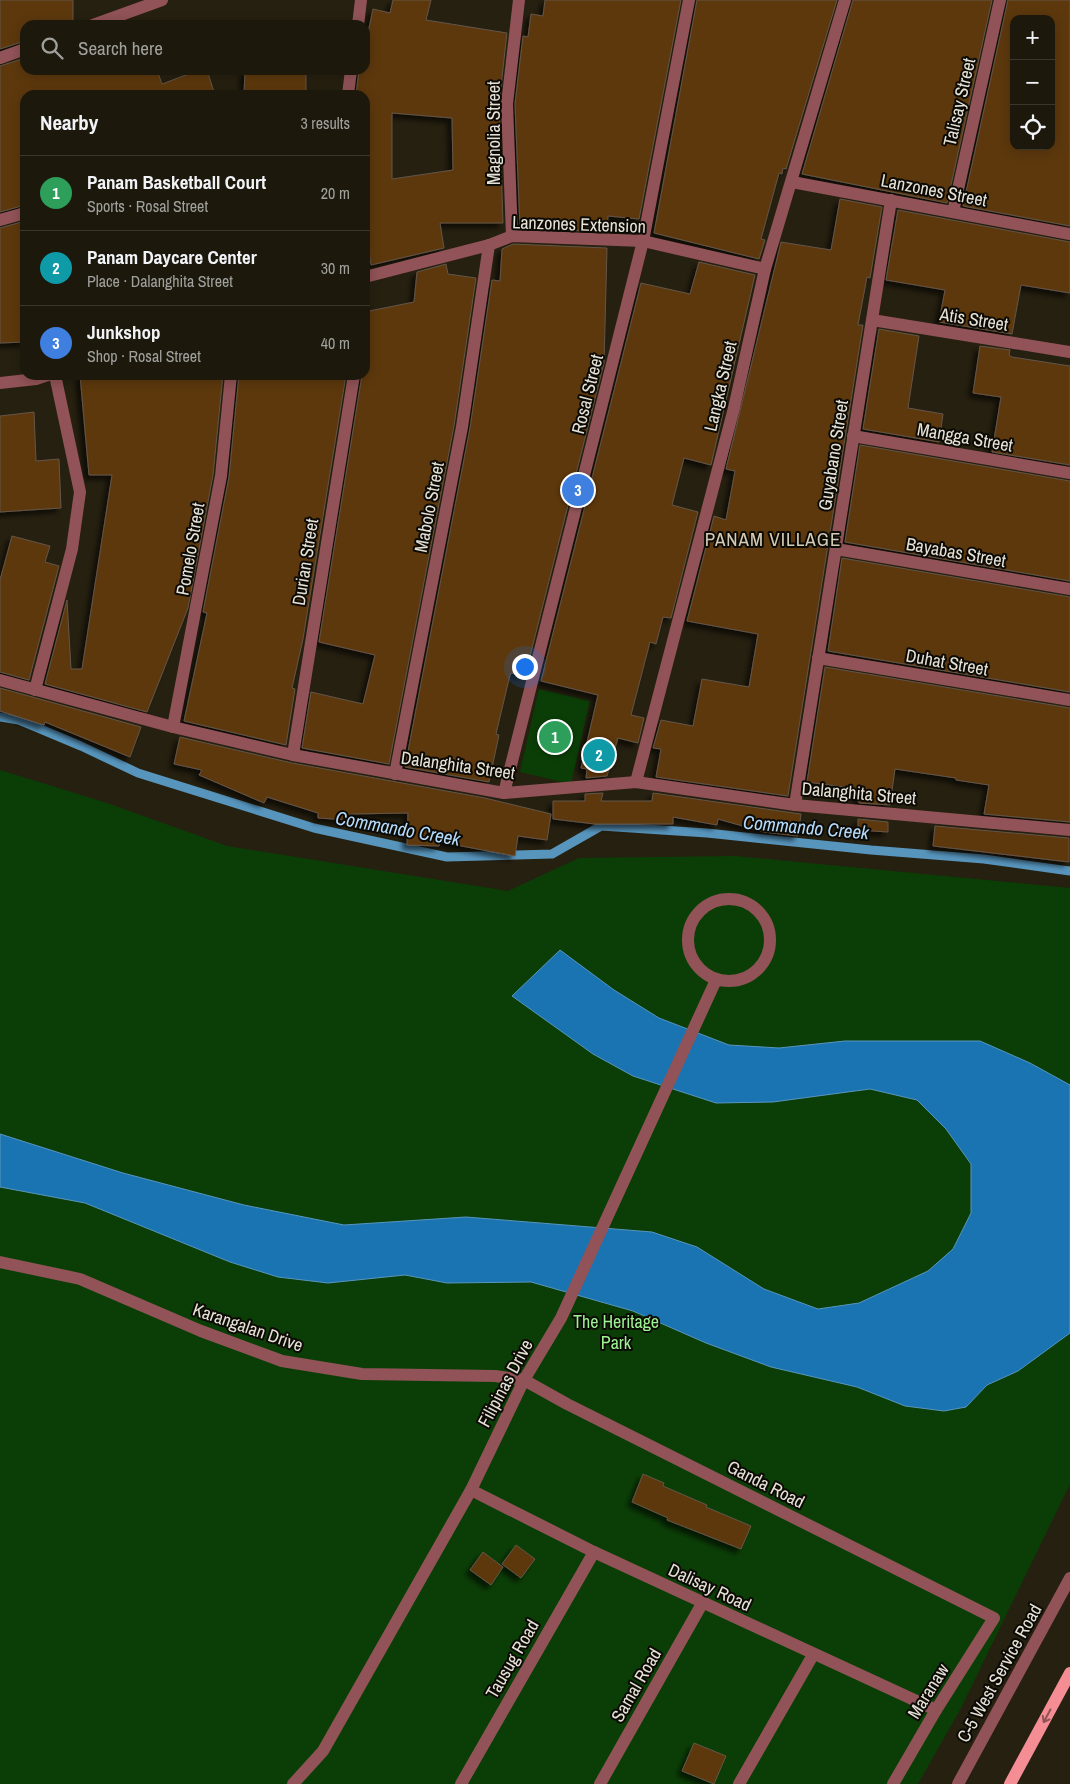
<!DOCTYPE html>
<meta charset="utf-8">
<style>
:root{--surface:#1c180c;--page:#252115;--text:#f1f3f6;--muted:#a0a09d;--line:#3a372d;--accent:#f39f82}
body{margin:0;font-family:"Archivo Narrow",sans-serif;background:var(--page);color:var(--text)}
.controls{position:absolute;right:15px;top:15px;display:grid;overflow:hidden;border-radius:10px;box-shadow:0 2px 12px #0003}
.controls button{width:45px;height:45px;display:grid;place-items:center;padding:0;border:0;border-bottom:1px solid var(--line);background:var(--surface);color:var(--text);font:25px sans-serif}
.you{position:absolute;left:524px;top:666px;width:18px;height:18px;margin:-12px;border:4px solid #fff;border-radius:50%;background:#1a73e8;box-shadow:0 0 0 8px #1a73e833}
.badge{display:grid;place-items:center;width:32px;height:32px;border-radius:50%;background:var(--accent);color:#fff;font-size:16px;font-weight:700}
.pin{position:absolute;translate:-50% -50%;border:2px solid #fff;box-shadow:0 1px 5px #0006}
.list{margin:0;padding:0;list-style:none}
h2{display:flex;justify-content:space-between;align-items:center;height:65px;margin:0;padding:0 20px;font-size:21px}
h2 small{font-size:16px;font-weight:400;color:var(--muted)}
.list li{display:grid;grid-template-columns:32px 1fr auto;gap:15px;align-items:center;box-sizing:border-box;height:75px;padding:0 20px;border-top:1px solid var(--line)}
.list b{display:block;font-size:19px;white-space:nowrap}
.list p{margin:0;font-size:16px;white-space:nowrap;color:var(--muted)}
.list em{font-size:16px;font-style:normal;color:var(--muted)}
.icon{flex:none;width:28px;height:28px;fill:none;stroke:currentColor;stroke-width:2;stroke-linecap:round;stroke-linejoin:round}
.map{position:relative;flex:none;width:1070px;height:1784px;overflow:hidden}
.search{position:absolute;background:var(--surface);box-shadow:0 2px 12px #0003;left:20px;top:20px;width:350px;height:55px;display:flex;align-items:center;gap:12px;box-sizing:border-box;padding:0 18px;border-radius:15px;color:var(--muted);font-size:19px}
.panel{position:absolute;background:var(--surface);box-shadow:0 2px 12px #0003;left:20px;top:90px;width:350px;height:290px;border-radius:15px}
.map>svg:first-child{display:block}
.green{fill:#0b3e06}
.water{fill:#1a74b2;stroke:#5795bd}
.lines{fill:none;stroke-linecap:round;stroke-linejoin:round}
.stream{stroke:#5795bd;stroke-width:9}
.building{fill:#5d3810;stroke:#645548;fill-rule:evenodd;filter:url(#shadow)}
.minor{stroke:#915357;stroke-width:12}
.major{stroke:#f58d95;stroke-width:12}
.oneway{stroke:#8c5254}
.labels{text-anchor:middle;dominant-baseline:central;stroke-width:4;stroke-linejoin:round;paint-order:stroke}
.street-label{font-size:18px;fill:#e6e2d8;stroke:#0c0a04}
.park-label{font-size:18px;fill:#9cf392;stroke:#0c0a04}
.neighbourhood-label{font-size:19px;letter-spacing:1px;fill:#d4cbb7;stroke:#0c0a04}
.water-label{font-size:19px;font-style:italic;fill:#b4dafc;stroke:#0c0a04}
</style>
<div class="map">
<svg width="1070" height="1784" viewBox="0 0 1070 1784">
<defs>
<filter id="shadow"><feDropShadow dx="-4.5" dy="4.5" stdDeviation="2.5" flood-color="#0009"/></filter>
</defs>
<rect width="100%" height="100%" fill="#262010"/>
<g class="green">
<path d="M539,689L590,701L571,784L520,772Z"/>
<path d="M0,770L107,803L227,846L508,891L579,858L735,856L1070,888V1484L961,1708L918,1784H0Z"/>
</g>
<path class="water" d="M560,950L614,990L659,1018L729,1045L779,1048L845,1041H980L1030,1063L1070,1085V1333L1018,1371L987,1385L966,1407L944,1411L905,1406L857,1387L771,1367L706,1343L633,1311L531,1282L447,1283L405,1275L328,1283L278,1277L230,1262L85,1203L0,1187V1134L123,1173L244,1205L344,1225L466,1217L652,1232L697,1247L764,1289L818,1309L859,1303L928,1271L953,1249L971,1213V1164L946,1129L917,1100L870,1089L773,1102L716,1103L633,1076L593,1054L512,996Z"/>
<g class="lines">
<path class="stream" d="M0,717L19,720L81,746L138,773L314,828L447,857L552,854L601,826L707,833L871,850L984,859L1070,871"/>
</g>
<g class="building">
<path d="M0,0H73V25H25V41L0,49Z"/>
<path d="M393,0H431L426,20L507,33L499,104L503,223H440L444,248L371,265L365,225V95H356L359,70H365V47L373,9L390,13ZM392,113L452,118L453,170L392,179Z"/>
<path d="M545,0H681L639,219L608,216L607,232L520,228L515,104L523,36L528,37L531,14L543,16Z"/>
<path d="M697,0H837L786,169L783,168L782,174L779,173L761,239L765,240L759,259L654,233Z"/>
<path d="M853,0H992L947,203L802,174Z"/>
<path d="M1008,0H1070V226L963,206ZM1014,19H1051V146H1014Z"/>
<path d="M25,58V70H157L162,84L199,70H207L215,95H25V205L0,212V66Z"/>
<path d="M245,70H306V95H244Z"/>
<path d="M840,199L882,207L870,278L867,277L858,325H863L788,796L656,777L661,749L653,748L661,720L693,726L702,679L749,687L758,634L687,621L714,516L726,520L735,471L726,469L781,242L831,250Z"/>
<path d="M898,210L1070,242V293L1021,285L1012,334L939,322L945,290L886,280Z"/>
<path d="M25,221V342L0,343V228Z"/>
<path d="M513,244L607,248L604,363L525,676L511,673L510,675L496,734L499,735L489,782L405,767L470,428L492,280L500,281L502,249Z"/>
<path d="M699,262L755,275L711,465L684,458L672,505L698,512L671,618L663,617L656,644L650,642L631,715L644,718L638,743L618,738L607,776L586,778L587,769L581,768L598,695L541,681L641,283L690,294Z"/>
<path d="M446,264L448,274L476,278L454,426L389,764L302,748L311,692L363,704L375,655L319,642L362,375H365L369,311L414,302L417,272Z"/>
<path d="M879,329L919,336L908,408L943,414L939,442L863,429Z"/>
<path d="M980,346L1010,350L1009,355L1012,357L1070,366V465L992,452L1001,397L973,393Z"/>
<path d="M80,375H223L213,475L188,608L147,712L45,684L67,600L71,669H82L112,475H89Z"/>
<path d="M239,375H346L303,639L292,688L295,689L286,745L184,721L207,613L203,612L229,477Z"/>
<path d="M34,412L36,461L59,459L61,508L0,512V416Z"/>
<path d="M860,445L1070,481V581L845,542Z"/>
<path d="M12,536L50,546L45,562L59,566L29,680L0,672V580Z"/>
<path d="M842,558L1070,597V692L828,651Z"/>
<path d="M825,667L1070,708V822L984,814L989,785L956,780V778L895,769L890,805L860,803L858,802L859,789L807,782Z"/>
<path d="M0,688L141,727L130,757L45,722L44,725L0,711Z"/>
<path d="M180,737L292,763L485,798L551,814L547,840L518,836L515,856L440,842L439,846L407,845L408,813L350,814L349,820L318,818V813L267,797L264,803L199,775L202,770L174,764Z"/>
<path d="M603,793L601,801H652L653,793L801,814L798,836L764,832L718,819L717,825L673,817V824H595L553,819V801H585V794Z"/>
<path d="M858,819L888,822V832L858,830Z"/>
<path d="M935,826L1069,838V862L933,846Z"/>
<path d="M643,1474L664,1483L663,1486L707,1505L706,1507L751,1526L741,1549L667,1520L668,1518L632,1502Z"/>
<path d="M516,1545L535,1559L521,1578L502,1564Z"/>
<path d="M483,1552L503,1567L491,1585L470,1570Z"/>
<path d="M694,1743L726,1756L714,1784L682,1771Z"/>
</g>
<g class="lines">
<g class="minor">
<path d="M93,25L162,0"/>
<path d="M358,25L361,0"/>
<path d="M0,58L25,49"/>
<path d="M348,95L351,70"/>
<path d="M792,182L1070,234"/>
<path d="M953,212L1000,0"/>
<path d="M0,220L25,213"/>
<path d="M512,236L507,104L519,0"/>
<path d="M365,277L489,245L512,236L643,241L765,269"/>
<path d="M872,320L1070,352"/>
<path d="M0,383L36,379L48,375"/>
<path d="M853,436L1070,473"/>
<path d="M836,549L1070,589"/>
<path d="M818,658L1070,700"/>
<path d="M0,680L173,727L293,755L504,793L636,782L795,805L1070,830"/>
<path d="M35,690L72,549L80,492L55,375"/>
<path d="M173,727L221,476L231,375"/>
<path d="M293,755L354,375"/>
<path d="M395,774L462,427L489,245"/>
<path d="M636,782L734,408L765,269L845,0"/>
<path d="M504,793L643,241L689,0"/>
<path d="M795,805L891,200"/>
<circle cx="729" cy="940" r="41"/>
<path d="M0,1262L80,1279L201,1331L282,1361L362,1374L495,1376L524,1380L567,1404L994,1618L936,1710L893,1784"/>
<path d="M471,1490L594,1552L936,1710"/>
<path d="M293,1784L323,1751L471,1490L524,1380L561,1318L716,980"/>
<path d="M461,1784L594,1552"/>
<path d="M600,1784L703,1602"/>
<path d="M739,1784L813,1655"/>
<path d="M958,1784L1070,1578"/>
</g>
<path class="major" d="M1010,1784L1070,1673"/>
</g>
<defs><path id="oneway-shaft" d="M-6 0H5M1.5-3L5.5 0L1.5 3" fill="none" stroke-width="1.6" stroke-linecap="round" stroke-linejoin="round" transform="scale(1.25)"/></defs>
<use class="oneway" href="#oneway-shaft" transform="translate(1047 1716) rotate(118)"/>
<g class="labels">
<g class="street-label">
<text transform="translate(959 102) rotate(-77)">Talisay Street</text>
<text transform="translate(493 133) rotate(-90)">Magnolia Street</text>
<text transform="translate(934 190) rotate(11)">Lanzones Street</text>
<text transform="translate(579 224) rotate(2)">Lanzones Extension</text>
<text transform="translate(974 319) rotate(9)">Atis Street</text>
<text transform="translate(720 386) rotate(-77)">Langka Street</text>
<text transform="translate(587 394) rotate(-76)">Rosal Street</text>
<text transform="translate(965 437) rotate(10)">Mangga Street</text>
<text transform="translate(833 455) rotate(-81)">Guyabano Street</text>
<text transform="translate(429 507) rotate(-79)">Mabolo Street</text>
<text transform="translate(190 549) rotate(-80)">Pomelo Street</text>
<text transform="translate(956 552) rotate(10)">Bayabas Street</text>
<text transform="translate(305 562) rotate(-81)">Durian Street</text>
<text transform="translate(947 662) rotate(10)">Duhat Street</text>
<text transform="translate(458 765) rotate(8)">Dalanghita Street</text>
<text transform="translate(859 793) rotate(5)">Dalanghita Street</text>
<text transform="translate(248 1327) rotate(19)">Karangalan Drive</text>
<text transform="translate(505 1383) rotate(-62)">Filipinas Drive</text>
<text transform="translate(766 1484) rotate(27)">Ganda Road</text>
<text transform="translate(710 1587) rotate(25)">Dalisay Road</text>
<text transform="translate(512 1659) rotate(-60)">Tausug Road</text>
<text transform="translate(999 1673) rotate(-61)">C-5 West Service Road</text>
<text transform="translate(636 1685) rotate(-60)">Samal Road</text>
<text transform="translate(928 1691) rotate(-58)">Maranaw</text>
</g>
<g class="park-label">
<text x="616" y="1321">The Heritage<tspan x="616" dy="21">Park</tspan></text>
</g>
<g class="neighbourhood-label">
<text x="773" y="539">PANAM VILLAGE</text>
</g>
<g class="water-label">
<text transform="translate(806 827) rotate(5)">Commando Creek</text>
<text transform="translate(398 828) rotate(10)">Commando Creek</text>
</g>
</g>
</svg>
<div class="controls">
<button>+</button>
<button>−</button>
<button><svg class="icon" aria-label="locate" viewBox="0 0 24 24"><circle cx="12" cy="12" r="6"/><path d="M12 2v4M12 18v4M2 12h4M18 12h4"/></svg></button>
</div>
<div class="you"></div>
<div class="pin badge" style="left:555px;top:737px;background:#2e9e5b">1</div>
<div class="pin badge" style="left:599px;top:755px;background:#0f9aa8">2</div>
<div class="pin badge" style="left:578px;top:490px;background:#3f7fe0">3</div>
<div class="search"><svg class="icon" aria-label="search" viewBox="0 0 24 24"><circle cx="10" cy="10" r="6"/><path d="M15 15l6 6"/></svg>Search here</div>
<section class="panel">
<h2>Nearby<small>3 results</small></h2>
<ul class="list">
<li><span class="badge" style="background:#2e9e5b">1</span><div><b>Panam Basketball Court</b><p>Sports · Rosal Street</p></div><em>20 m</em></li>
<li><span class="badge" style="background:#0f9aa8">2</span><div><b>Panam Daycare Center</b><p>Place · Dalanghita Street</p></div><em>30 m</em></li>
<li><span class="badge" style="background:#3f7fe0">3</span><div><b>Junkshop</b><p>Shop · Rosal Street</p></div><em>40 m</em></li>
</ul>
</section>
</div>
